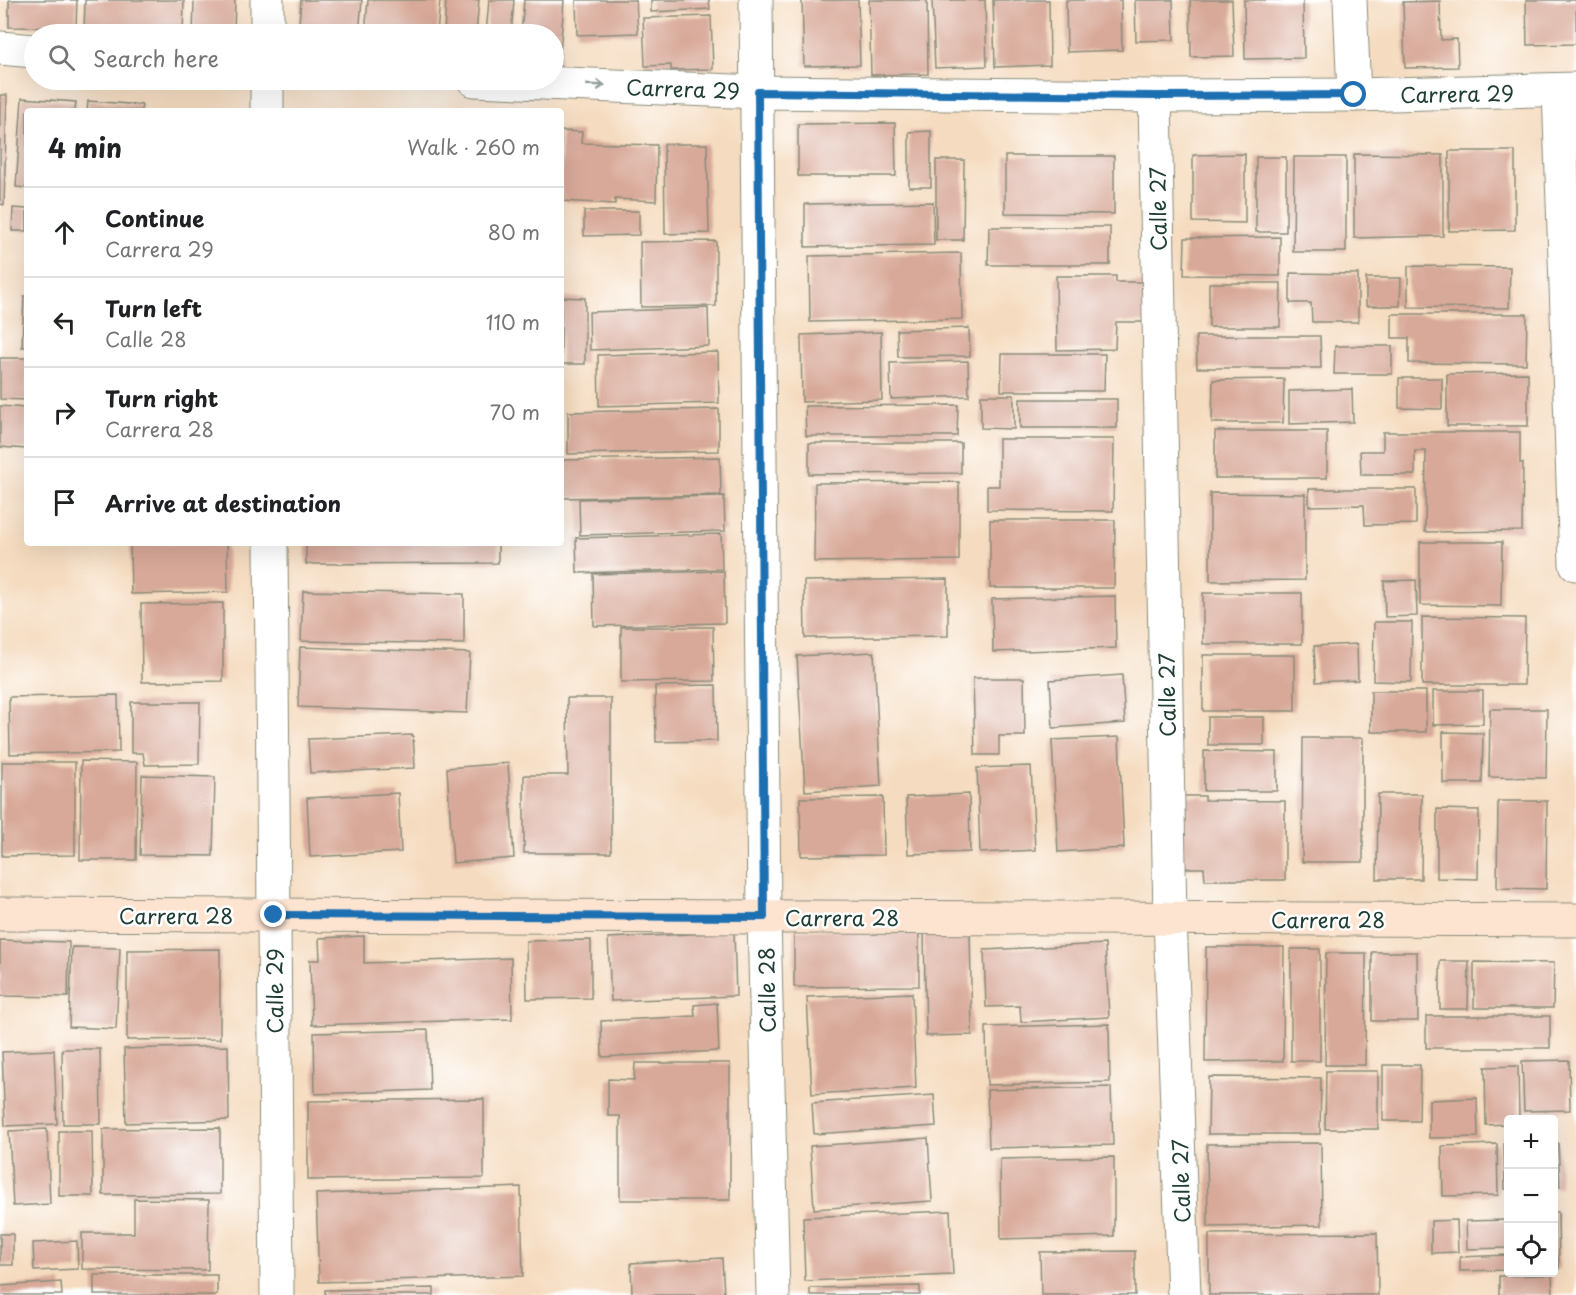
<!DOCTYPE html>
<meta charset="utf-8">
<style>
:root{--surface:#fff;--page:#f6f6f6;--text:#202124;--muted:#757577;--line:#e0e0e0}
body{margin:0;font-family:"Playpen Sans",sans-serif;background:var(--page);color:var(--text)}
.controls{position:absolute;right:18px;bottom:18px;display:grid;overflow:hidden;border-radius:6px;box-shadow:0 6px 24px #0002}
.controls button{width:54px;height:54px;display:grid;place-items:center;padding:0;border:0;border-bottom:2px solid var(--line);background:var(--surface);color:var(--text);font:30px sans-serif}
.stop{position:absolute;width:18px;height:18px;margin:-14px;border:4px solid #1f6fb2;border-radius:50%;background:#fff}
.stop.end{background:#1f6fb2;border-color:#fff;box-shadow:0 2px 6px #0008}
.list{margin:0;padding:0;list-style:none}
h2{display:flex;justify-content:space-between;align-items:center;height:78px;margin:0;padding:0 24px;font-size:26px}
h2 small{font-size:20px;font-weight:400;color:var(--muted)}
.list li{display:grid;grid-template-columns:39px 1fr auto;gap:18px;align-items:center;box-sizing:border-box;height:90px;padding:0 24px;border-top:2px solid var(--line)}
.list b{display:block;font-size:22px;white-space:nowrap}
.list p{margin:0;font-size:20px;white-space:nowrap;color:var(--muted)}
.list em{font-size:20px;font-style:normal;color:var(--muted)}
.icon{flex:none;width:33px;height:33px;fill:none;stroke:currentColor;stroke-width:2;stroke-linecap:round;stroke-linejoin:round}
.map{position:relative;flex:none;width:1576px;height:1295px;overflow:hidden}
.search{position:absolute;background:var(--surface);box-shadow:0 6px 24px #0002;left:24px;top:24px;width:540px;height:66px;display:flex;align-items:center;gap:15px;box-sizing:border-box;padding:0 21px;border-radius:33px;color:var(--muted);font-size:22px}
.panel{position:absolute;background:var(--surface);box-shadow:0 6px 24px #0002;left:24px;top:108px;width:540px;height:438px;border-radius:6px}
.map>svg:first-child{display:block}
.building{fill:#d8a999}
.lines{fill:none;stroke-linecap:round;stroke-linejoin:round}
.street-casing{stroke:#8a8c7a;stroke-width:35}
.secondary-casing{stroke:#8a8c7a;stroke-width:35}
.street{stroke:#fff;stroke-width:33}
.secondary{stroke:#fde4d1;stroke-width:33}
.oneway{stroke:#8f9e9a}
.route{stroke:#1f6fb2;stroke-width:8}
.labels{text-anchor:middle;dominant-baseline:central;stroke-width:5;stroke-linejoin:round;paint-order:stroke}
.street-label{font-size:21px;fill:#1f3d34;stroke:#fff}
</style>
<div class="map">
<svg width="1576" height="1295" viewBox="0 0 1576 1295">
<rect width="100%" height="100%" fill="#fff"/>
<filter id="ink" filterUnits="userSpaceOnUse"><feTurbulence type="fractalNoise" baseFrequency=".0167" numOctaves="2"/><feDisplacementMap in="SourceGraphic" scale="12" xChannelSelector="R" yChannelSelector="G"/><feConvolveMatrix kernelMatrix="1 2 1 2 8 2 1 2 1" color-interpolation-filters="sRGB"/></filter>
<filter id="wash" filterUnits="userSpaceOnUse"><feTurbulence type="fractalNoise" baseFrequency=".008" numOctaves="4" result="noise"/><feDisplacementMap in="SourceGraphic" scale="24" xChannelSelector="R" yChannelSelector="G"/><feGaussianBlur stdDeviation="1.35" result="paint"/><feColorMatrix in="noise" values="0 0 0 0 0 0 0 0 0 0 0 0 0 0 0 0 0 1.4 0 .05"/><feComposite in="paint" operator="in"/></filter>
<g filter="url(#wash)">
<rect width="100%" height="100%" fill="#f5dcc0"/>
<g id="blocks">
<g class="building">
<path d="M9,0H77L76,28L9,27Z"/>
<path d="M85,0H184L183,34H84Z"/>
<path d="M194,0H235L234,34H193Z"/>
<path d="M301,0H362L359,34H298Z"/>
<path d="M368,0H440L437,34H365Z"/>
<path d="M446,0H479L476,34H444Z"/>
<path d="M489,0H514L511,34H486Z"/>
<path d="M524,0H564L559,68H554V34H521Z"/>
<path d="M576,0H636L638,33L577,35Z"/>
<path d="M651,0H709L710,9L651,12Z"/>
<path d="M802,0H858L860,65L804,66Z"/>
<path d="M869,0H927L928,74L871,75Z"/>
<path d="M932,0H985L987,66L935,68Z"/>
<path d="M993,0H1049L1050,65L995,67Z"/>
<path d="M1066,0H1121L1122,50L1067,52Z"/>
<path d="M1135,0H1173L1174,40L1136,41Z"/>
<path d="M1190,0H1232L1234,56L1191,57Z"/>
<path d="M1244,0H1303L1304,58L1245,59Z"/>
<path d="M1526,0H1576V44L1527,45Z"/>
<path d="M1440,1L1441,40L1457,39L1458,67L1405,68L1403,2Z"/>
<path d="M711,16L713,69L671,70V65L645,66L643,18Z"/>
<path d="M0,95H7L4,205L0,204Z"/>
<path d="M22,98L76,102L75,111H27V188L16,187Z"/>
<path d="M88,101L142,105L141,111H87Z"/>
<path d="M895,123L896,176H798V124Z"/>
<path d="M561,131L582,132L581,143L657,145L656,201L615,199V204L561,201Z"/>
<path d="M931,131V187H909V132Z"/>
<path d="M664,144H707L709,233L665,234Z"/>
<path d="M1449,151H1515V230L1449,231Z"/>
<path d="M1245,154V223L1193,222V155Z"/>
<path d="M1354,154L1443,155V236L1354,238Z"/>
<path d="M1005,156H1114V214L1005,213Z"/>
<rect x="1256" y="157" width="30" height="75"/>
<path d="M1294,157H1346V252H1293Z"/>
<path d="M936,160H964L963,240H936Z"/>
<path d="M933,202L934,245L805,247V204Z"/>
<path d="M13,208L27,209V231H12Z"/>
<path d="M584,211H639V235L584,236Z"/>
<path d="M989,227H1110V265H988Z"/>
<path d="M1280,237V276L1184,275L1185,238Z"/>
<path d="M716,241V306L641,307L640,242Z"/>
<path d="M961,253L962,319L810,322L809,256Z"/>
<path d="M1408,266L1510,267L1509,308L1408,307Z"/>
<path d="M1290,273L1358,274V322H1312L1311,303H1290Z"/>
<path d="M1056,276H1116V282H1145V322H1116L1115,349L1057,350Z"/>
<path d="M1366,278H1401L1400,306H1366Z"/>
<path d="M1209,283H1281L1280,327H1209Z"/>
<path d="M24,296H27V347H22Z"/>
<path d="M561,297L585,298V364H561Z"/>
<path d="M708,308L709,346L590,350L589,312Z"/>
<path d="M1392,314H1527L1526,364L1409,363V338H1392Z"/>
<path d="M969,328L970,356L898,357L897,330Z"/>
<path d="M881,332L882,400L802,402L801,335Z"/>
<path d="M1196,336H1320L1321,368H1197Z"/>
<path d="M1335,346H1392V374H1334Z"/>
<path d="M718,352L719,403L599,406L598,355Z"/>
<path d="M1002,354H1105L1104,391H1001Z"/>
<path d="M0,358H27V400L0,399Z"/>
<path d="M968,361L969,396L891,399L890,363Z"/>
<path d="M1528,373V426H1447V374Z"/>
<path d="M1399,378H1442V409L1399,408Z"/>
<path d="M1284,379L1283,423H1212L1213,380Z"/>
<path d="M1352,389L1353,422L1289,424V391Z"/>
<path d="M981,395H1014V429L981,428Z"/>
<rect x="1020" y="399" width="97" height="29"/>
<path d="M958,405L957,436H806L805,406Z"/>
<path d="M0,406L27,408V449L0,447Z"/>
<path d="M719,409V451L568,454V412Z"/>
<rect x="1215" y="431" width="112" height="47"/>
<path d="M1383,432H1520V463H1523L1522,531L1425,532L1426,451H1415V475H1361L1360,451H1383Z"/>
<path d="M999,439H1114L1113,511L987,510V486H999Z"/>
<path d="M809,443H961V473L809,474Z"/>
<path d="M720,457L721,495L561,498V460Z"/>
<path d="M959,482V560L814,562L815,483Z"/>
<path d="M1309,489H1416V524L1365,525L1364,505L1309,506Z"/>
<path d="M1210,493L1305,494V580L1210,581Z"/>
<path d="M724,496L725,531L580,535L579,499Z"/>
<path d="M990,520H1115L1114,588H990Z"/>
<path d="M721,534L722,569L577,573L576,538Z"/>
<path d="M1420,542H1502L1501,606L1420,605Z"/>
<path d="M130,543H227L228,592L131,594Z"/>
<path d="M306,543H498V563L306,564Z"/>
<path d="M724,571L725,623L594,626L593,574Z"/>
<path d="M948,579V636L805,638L804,581Z"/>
<path d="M1416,580L1417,616L1385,617L1384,581Z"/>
<path d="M303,591L464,594V644L301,641Z"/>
<rect x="1203" y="593" width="99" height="51"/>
<path d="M1115,596L1116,648L993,652L992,599Z"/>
<path d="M223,603V681L142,682L141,604Z"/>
<path d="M1422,617L1525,618L1524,685H1422Z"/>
<path d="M1374,622H1412L1411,682L1373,681Z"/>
<path d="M621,627H713L714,681L621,682Z"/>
<path d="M1357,644L1358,680L1316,682L1314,646Z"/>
<path d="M300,647L470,653L467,713L298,707Z"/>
<path d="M874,652L881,786L805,791L797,656Z"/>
<rect x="1203" y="655" width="92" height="56"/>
<path d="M1122,675L1125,723L1053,728L1050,680Z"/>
<path d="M973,678H1024L1025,736H999V755H975Z"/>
<path d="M716,685L717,741L656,742L655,686Z"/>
<rect x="1371" y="691" width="55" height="41"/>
<path d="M1433,691H1483V724L1433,725Z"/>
<path d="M118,695L119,752L10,754L9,697Z"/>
<path d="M567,698H611V853H524V775H568Z"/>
<path d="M131,702H200L199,764L145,765L143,753H131Z"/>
<path d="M1490,709H1547L1546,778L1489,777Z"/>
<rect x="1208" y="717" width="56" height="28"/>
<path d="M1443,732L1483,733L1482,783H1443Z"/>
<path d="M413,735L415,768L310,773L308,739Z"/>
<path d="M1119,737L1124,848L1058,852L1052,740Z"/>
<path d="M1303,738H1363V862H1302Z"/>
<path d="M1204,751L1277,752V791H1204Z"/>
<path d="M81,761L137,762L136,860H80Z"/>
<path d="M2,762H75V855L2,856Z"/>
<path d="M508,763L514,858L453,863L447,768Z"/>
<path d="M1031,766L1035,850L980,853L977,768Z"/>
<path d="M142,775L215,777L213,856L140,855Z"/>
<path d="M398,793L401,852L310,857L307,798Z"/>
<path d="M969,794L970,852L908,854L906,797Z"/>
<path d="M1378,794H1422L1421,879H1377Z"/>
<path d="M1184,796H1205V800L1285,801V880H1205L1204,868H1183Z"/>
<path d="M883,797L884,855L801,856L800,798Z"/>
<path d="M1498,801H1547L1546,889L1497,888Z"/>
<path d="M1437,809L1479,810L1478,879L1437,878Z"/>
<path d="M794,930H919V986L794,987Z"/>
<path d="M734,932L736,996L611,1001L608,938Z"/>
<path d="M970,932L972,1035L926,1036L924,933Z"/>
<path d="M364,936V963L511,958L512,1019L312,1025L310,960H320L319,938Z"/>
<path d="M0,940L69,942L68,997L0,996Z"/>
<path d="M591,940V998L527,999L526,941Z"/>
<path d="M1105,944L1109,1017L1021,1022L1020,1006L986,1007L984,950Z"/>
<path d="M72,947L120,948L116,1029L69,1027Z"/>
<path d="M1206,947H1284L1283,1061L1205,1062Z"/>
<path d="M220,949V1039L127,1040V950Z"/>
<rect x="1291" y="949" width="29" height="112"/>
<path d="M1372,952H1417L1418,1021H1372Z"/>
<path d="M1326,953H1366L1365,1065H1325Z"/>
<path d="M1440,961H1469L1468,1009H1440Z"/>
<path d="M1474,962L1554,963L1553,1008H1474Z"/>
<path d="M912,993L916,1088L812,1094L807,997Z"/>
<path d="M717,1003L719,1051L602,1057L601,1021L695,1016L694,1005Z"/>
<rect x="1426" y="1016" width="124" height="32"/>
<path d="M1109,1024L1110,1082L987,1085L986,1027Z"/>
<path d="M428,1030L430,1090L315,1094L314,1033Z"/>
<path d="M228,1046L229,1120L126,1123L124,1049Z"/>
<path d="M62,1049H100L101,1124H63Z"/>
<path d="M54,1050L57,1124L5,1126L2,1052Z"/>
<path d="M1569,1060L1570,1110L1524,1111L1522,1061Z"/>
<path d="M635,1063H730V1200H620V1116H608V1079L634,1080Z"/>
<path d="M1383,1065H1420L1419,1121H1383Z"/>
<path d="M1518,1066L1519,1120H1508V1124L1486,1125L1485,1067Z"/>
<path d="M1326,1071H1378V1129H1325Z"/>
<path d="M1209,1077L1321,1078L1320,1134H1208Z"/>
<path d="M1111,1087L1113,1145L989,1148L987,1090Z"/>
<path d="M934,1095L936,1126L814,1134L812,1103Z"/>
<path d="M1477,1098L1478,1137L1429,1138V1100Z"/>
<path d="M484,1099V1178L308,1180V1101Z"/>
<path d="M220,1128V1194L103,1195V1129Z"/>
<path d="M47,1129L50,1204L13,1206L9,1131Z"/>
<path d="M59,1131H92L93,1196H59Z"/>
<path d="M928,1138L932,1201L814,1209L810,1146Z"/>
<path d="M1321,1143L1322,1225L1208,1227L1207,1144Z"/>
<path d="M1554,1143H1558L1560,1187H1554Z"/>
<path d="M1497,1144L1498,1195L1443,1196L1442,1146Z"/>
<path d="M1504,1144H1508V1189H1505Z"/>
<path d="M1114,1157V1236L1001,1239L1000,1159Z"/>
<path d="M521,1187L523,1276L319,1282L316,1194Z"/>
<path d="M134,1199L209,1200L208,1270L82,1269V1233H134Z"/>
<path d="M950,1211L953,1275L805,1281L803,1217Z"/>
<path d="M1554,1212H1558L1559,1269H1554Z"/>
<path d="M1457,1220L1458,1252L1431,1253V1221Z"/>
<path d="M1508,1220V1248L1467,1249L1466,1221Z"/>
<path d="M1377,1233L1378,1295H1209V1234Z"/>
<rect x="0" y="1234" width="13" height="31"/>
<path d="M77,1241L78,1269L34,1271L33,1243Z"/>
<path d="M1135,1251V1295H1041L1040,1252Z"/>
<path d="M1508,1255V1270L1460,1271V1257Z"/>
<path d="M722,1258L724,1295H632L631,1263Z"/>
<rect x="94" y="1275" width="123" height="20"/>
<path d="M1552,1275L1553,1295H1499V1276Z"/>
<path d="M61,1282L62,1295H0V1286Z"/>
<path d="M920,1286V1295H810V1288Z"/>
<path d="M434,1288V1295H325V1290Z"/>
</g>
</g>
</g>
<g filter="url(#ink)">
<use href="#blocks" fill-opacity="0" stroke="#8a8c7a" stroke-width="1.5"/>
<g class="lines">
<g class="street-casing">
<g id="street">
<path d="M267,0V34"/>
<path d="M756,0L764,917L773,1295"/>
<path d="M1350,0L1354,95"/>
<path d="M0,48L34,51"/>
<path d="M267,80V111"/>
<path d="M474,80L758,92L1155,96L1354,95L1576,89"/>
<path d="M1559,91L1576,564"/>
<path d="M1155,96L1170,918L1184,1295"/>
<path d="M271,543L277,1295"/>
</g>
</g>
<g class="secondary-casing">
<path id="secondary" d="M0,914L1576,920"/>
</g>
<use href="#street" class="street"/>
<use href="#secondary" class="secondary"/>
</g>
<defs><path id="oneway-shaft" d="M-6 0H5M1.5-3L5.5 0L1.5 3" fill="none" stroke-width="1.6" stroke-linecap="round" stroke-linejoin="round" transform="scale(1.5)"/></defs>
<use class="oneway" href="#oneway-shaft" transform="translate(596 85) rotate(2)"/>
</g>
<g class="lines" filter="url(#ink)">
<path class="route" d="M274,915L764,917L758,92L1155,96L1354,95"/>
</g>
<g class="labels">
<g class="street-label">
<text transform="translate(683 88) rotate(2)">Carrera 29</text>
<text transform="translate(1457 93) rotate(-1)">Carrera 29</text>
<text transform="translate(1157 209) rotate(-91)">Calle 27</text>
<text transform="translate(1166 695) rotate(-91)">Calle 27</text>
<text x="176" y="915">Carrera 28</text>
<text x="842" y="917">Carrera 28</text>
<text x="1328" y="919">Carrera 28</text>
<text transform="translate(766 990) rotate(-91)">Calle 28</text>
<text transform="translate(274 991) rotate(-90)">Calle 29</text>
<text transform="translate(1180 1181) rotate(-92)">Calle 27</text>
</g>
</g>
</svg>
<div class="controls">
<button>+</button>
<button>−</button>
<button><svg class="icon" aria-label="locate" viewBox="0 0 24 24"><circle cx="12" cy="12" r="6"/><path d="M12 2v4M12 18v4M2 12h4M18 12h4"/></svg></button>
</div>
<div class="stop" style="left:1354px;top:95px"></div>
<div class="stop end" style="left:274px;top:915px"></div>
<div class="search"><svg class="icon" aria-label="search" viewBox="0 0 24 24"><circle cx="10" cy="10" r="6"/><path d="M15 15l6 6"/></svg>Search here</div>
<section class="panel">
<h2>4 min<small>Walk · 260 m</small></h2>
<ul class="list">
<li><svg class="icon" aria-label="ahead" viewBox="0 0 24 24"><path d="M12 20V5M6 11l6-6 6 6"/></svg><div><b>Continue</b><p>Carrera 29</p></div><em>80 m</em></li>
<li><svg class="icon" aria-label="left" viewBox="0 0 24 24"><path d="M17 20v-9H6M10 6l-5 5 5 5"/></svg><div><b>Turn left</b><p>Calle 28</p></div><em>110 m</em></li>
<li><svg class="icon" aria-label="right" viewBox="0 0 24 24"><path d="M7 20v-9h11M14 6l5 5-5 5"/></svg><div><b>Turn right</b><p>Carrera 28</p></div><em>70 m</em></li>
<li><svg class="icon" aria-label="arrive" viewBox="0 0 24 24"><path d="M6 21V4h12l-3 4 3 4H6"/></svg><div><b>Arrive at destination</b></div></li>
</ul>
</section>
</div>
